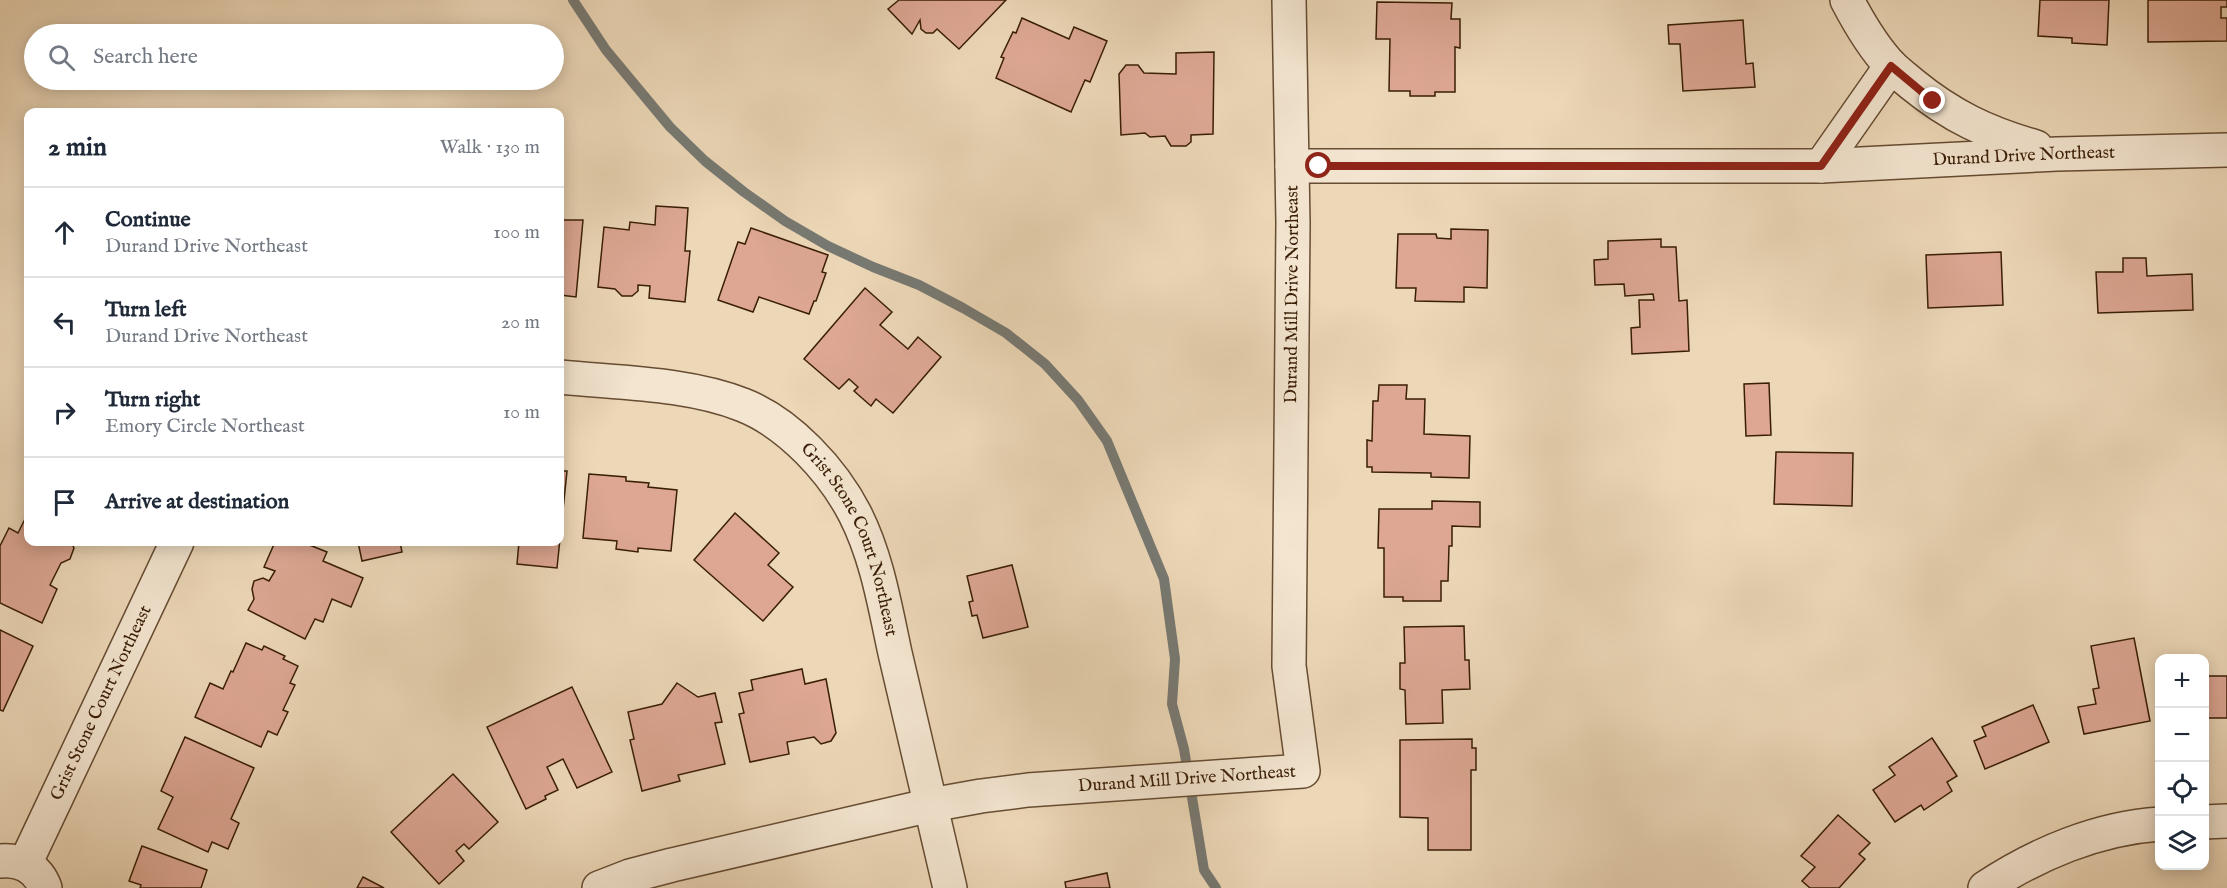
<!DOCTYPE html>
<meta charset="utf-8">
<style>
:root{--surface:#fff;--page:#f6f6f7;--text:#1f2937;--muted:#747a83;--line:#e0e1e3}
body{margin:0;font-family:"IM FELL English",serif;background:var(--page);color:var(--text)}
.controls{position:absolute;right:18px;bottom:18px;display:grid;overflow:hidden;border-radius:12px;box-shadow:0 3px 15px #0003}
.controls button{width:54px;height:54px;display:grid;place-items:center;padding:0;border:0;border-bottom:2px solid var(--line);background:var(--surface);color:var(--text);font:30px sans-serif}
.stop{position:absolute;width:18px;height:18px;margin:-14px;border:4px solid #8f2418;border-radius:50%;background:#fff}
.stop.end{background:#8f2418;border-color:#fff;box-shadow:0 2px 6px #0008}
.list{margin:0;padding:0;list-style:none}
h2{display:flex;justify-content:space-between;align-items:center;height:78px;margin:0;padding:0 24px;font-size:26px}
h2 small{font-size:20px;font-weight:400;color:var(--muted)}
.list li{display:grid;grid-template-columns:39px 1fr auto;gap:18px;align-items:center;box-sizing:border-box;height:90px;padding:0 24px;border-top:2px solid var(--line)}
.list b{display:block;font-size:22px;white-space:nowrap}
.list p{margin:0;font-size:20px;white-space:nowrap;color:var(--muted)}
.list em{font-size:20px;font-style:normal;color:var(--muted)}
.icon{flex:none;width:33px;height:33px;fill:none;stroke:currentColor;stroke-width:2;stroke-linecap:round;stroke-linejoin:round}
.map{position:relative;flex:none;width:2227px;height:888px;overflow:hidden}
.search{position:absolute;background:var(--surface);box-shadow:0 3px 15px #0003;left:24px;top:24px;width:540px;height:66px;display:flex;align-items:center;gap:15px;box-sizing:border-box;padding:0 21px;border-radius:33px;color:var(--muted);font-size:22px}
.panel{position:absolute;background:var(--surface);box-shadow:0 3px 15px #0003;left:24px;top:108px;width:540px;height:438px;border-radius:12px}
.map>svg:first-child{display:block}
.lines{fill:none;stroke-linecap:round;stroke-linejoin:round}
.stream{stroke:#777972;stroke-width:10}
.building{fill:#dda793;stroke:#3a1e06;stroke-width:1.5}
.minor-casing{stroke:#664c32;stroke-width:36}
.minor{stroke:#f3e5d0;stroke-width:33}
.route{stroke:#8f2418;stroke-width:8}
.labels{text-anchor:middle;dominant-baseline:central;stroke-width:5;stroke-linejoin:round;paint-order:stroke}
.street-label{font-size:18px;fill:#3a1e06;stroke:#f3e5d0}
</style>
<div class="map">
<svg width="2227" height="888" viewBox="0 0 2227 888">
<rect width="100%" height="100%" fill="#ecd7b7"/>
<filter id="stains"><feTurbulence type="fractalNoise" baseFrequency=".00333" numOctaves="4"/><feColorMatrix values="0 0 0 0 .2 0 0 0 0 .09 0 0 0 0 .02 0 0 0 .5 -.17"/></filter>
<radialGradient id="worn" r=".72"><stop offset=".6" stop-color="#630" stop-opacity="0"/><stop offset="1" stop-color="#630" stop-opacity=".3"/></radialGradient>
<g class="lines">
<path class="stream" d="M573,0L606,50L670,127L705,161L744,192L785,221L828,246L873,267L919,285L963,308L1006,333L1045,364L1078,400L1107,441L1164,579L1175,659L1172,704L1184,749L1204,870L1216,888"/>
</g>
<g class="building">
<path d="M899,0H1006L959,49L937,29L933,33H926L921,29L920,20L912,34L888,9Z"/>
<path d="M2040,0H2109L2107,45L2072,43V38L2038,36Z"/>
<path d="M2148,0H2227V7H2221V18H2227V41L2148,42Z"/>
<path d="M1377,2L1452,3L1451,19H1460V48L1455,47V92H1435V96H1410V91H1389L1390,39H1376Z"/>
<path d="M1022,18L1069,39L1074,27L1107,41L1090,82L1085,80L1071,112L996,78L1004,58L1001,57L1013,32L1016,33Z"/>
<path d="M1743,20L1746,64L1753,63L1755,87L1683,91L1680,44H1669L1668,25Z"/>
<path d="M1214,52L1213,134L1191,135V142L1186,146H1171L1165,136L1150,137L1145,133L1121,135L1119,74L1126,65H1138L1144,73L1176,74V53Z"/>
<path d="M656,206L688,208L685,251H690L685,302L649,298L650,286L638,285V291L632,296H622L615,289L598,287L604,227L629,230L630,222L655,225Z"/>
<path d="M560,220H583L576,297L560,295Z"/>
<path d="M751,228L828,255L822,272L826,273L816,301H814L809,314L759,297L753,312L718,300L738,242L745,244Z"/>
<path d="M1451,229L1488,230L1487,288L1464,287V302L1415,301L1416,288H1396L1398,234H1436L1437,238L1451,239Z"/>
<path d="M1661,239V247H1676L1679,301L1687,300L1689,351L1632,354L1631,328L1640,327L1639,300H1654L1653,294L1625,296L1624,284L1595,285L1594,260L1608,259V241Z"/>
<path d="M2001,252L2003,305L1928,308L1926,255Z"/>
<path d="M2123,258H2146L2147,276L2192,274L2193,310L2098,313L2096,272H2123Z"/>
<path d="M865,288L892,312L880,325L908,349L918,337L941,357L893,413L876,399L871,406L854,391L858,387L849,379L839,389L804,359Z"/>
<path d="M1769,383L1771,435L1746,436L1744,384Z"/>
<path d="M1379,385H1407L1406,399H1425L1424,434L1470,436L1469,478L1431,477V473L1372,472V467H1367V440L1372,441L1373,401H1378Z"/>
<path d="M1776,452L1853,453L1852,506L1774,504Z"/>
<path d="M560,471H567L557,568L517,564L519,542H560Z"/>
<path d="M589,474L626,477V481L649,483L648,487L677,490L671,551L638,548V552L616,549L617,541L583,538Z"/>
<path d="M1432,501L1480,502V527L1452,526V546H1449L1448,581H1441V601H1403V597H1384V548H1378L1379,509H1432Z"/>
<path d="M735,513L779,553L768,565L793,587L763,621L694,560Z"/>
<path d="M27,515L28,516V542H71L74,548L70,559L61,563L50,585L57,589L42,623L0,603V546L9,528L18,533Z"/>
<path d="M275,542H302L327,552L323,561L363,578L351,607L332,599L323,622L315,619L305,639L248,610L254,599L252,589L254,581L263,578L269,581L275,571L264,567Z"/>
<path d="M358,542H400L402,552L362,561Z"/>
<path d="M1012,565L1028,627L983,638L977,615L972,616L969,602L973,601L967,576Z"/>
<path d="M1464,626L1465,660H1469L1470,689L1442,690L1443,723L1406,724L1405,690L1400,689V663H1405L1404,627Z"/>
<path d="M0,630L33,646L3,711L0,710Z"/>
<path d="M2134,638L2150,721L2084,734L2078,707L2096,704L2093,689L2099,688L2091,646Z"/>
<path d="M246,643L262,650L264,646L285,656L283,659L298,666L290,683L295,685L283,710L288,712L277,735L268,731L261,747L195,717L210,683L223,689L231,671L233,672Z"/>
<path d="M802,669L805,684L826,679L836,733L831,741L821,744L814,737L787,742L789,754L750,762L739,714L744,713L739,693L753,690L751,680Z"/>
<rect x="2204" y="676" width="23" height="42"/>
<path d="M677,683L698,697L715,693L722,722L715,723L725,764L678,775L680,781L642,791L630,740L634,739L628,712L662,704Z"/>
<path d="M572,687L612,772L577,788L563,759L547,767L558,790L545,796L546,799L526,809L487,727Z"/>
<path d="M2033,705L2049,742L1985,769L1974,741L1986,736L1982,727Z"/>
<path d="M185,737L254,768L231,819L239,823L228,849L212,842L208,852L158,829L173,797L161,791Z"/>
<path d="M1932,738L1957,776L1947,782L1952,791L1924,810L1921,805L1895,822L1873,790L1895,775L1889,767Z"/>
<path d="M1472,739V748H1476V770H1471V850H1428V818L1400,817V740Z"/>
<path d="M453,774L498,822L469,849L464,844L456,851L464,861L439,884L391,832Z"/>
<path d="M1838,815L1870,843L1859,854L1865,859L1839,888H1810L1802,881L1815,867L1801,856Z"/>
<path d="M142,846L207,870L201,888H140L141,885L129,881Z"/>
<path d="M1107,873L1110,888H1066L1065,882Z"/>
<path d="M363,877L384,888H357Z"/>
</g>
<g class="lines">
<g class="minor-casing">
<g id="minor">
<path d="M1847,0C1859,23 1873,47 1891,66C1897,72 1905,78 1912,84C1951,116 1987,133 2036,147"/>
<path id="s1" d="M1292,166H1821L2057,154L2227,150"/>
<path d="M1821,166L1891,66"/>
<path id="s2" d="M560,377C618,383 688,383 743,405C789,423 833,471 855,514C877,557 885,607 895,653C914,732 932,810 950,888"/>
<path d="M2204,822L2227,821"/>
<path d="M0,861C20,859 38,868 45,888"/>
<path id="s3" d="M25,864L177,542"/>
<path id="s4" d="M599,888L630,876L672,865L931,805L981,796L1028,790L1303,771L1289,666L1293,223L1289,0"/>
<path d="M1985,888C2036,854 2098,828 2160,824"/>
</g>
</g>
<use href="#minor" class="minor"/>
</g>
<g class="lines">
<path class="route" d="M1319,166H1821L1891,66L1933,101"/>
</g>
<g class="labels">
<g class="street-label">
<text stroke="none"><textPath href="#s1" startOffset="732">Durand Drive Northeast</textPath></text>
<text stroke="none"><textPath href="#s4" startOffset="1194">Durand Mill Drive Northeast</textPath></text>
<text stroke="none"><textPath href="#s2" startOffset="366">Grist Stone Court Northeast</textPath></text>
<text stroke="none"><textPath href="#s3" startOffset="178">Grist Stone Court Northeast</textPath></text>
<text stroke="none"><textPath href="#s4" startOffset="600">Durand Mill Drive Northeast</textPath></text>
</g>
</g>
<rect width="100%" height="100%" filter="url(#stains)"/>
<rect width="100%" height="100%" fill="url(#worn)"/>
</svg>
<div class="controls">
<button>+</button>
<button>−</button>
<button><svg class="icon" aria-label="locate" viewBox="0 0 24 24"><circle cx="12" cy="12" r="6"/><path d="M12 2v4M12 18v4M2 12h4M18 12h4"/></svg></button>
<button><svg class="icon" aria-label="layers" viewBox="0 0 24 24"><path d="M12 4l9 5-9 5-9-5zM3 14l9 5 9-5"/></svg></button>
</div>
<div class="stop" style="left:1319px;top:166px"></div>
<div class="stop end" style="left:1933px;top:101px"></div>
<div class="search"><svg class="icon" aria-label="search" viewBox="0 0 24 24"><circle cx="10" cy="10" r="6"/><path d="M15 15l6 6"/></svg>Search here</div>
<section class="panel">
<h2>2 min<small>Walk · 130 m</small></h2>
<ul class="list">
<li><svg class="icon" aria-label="ahead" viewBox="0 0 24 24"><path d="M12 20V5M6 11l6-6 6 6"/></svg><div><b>Continue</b><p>Durand Drive Northeast</p></div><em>100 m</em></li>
<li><svg class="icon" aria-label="left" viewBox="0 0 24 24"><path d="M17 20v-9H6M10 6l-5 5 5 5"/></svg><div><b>Turn left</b><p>Durand Drive Northeast</p></div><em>20 m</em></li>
<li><svg class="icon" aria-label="right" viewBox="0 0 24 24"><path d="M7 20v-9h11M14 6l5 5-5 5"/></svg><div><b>Turn right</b><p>Emory Circle Northeast</p></div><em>10 m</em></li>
<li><svg class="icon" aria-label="arrive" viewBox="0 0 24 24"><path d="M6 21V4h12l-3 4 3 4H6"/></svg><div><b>Arrive at destination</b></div></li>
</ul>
</section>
</div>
